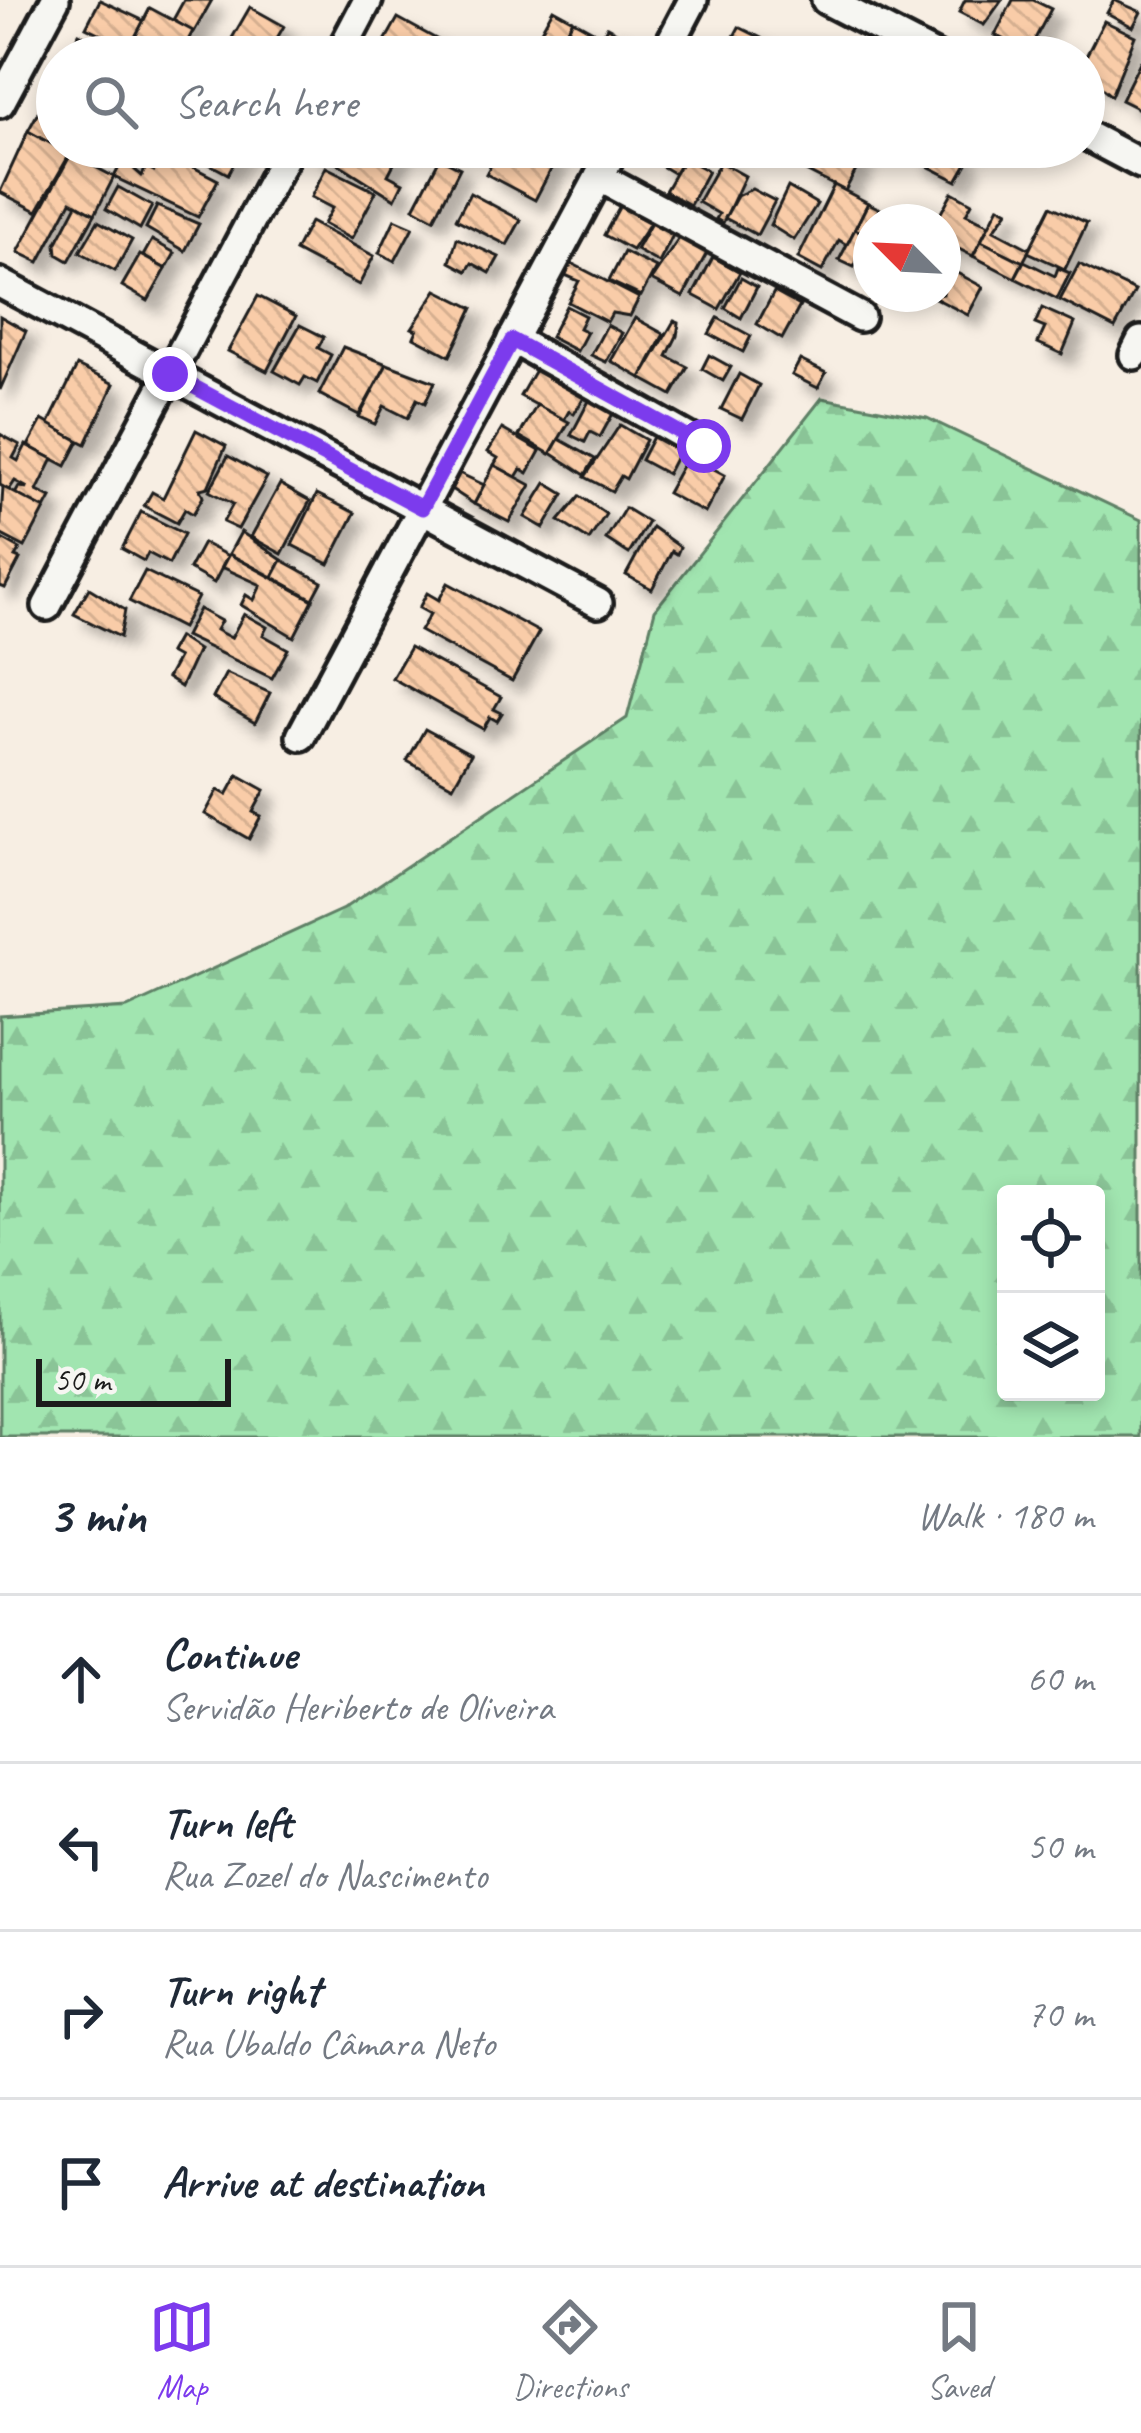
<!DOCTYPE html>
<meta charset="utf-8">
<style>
:root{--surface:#fff;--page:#f6f6f7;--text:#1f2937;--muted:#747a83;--line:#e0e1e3;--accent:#7c3aed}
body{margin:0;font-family:Caveat,sans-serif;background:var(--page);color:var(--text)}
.controls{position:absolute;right:36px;bottom:36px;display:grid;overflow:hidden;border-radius:12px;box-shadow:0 6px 18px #0003}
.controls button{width:108px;height:108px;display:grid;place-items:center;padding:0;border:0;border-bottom:3px solid var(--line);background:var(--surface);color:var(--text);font:60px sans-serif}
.compass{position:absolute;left:853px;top:204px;width:108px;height:108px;border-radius:50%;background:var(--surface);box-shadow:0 6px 18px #0003;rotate:294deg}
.scale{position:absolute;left:36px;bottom:30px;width:195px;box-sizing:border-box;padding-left:12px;border:6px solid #1c1c1c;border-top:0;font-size:33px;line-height:42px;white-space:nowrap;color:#1c1c1c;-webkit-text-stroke:9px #f6f6f2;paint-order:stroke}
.stop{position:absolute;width:36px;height:36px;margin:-27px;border:9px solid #7c3aed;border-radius:50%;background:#fff}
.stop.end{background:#7c3aed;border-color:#fff;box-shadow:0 3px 12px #0008}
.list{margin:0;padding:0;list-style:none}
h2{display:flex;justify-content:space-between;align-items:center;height:156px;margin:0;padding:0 48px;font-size:51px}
h2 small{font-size:39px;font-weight:400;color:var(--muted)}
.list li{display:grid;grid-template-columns:78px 1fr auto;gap:36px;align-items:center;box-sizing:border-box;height:168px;padding:0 48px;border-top:3px solid var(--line)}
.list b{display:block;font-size:45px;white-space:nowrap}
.list p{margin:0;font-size:39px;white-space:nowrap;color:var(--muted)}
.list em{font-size:39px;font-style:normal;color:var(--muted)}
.icon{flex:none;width:66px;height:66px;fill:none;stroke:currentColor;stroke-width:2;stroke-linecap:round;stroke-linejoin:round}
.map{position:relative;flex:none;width:1141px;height:1437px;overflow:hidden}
.search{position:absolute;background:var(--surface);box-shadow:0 6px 18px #0003;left:36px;right:36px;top:36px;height:132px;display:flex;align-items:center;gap:30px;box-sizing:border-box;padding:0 42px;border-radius:66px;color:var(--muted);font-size:45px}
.sheet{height:828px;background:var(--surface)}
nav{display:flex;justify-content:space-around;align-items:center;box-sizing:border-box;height:168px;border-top:3px solid var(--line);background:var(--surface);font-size:33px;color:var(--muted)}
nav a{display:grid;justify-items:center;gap:6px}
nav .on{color:var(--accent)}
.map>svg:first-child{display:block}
.forest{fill:url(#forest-firs);stroke:#5e8066;stroke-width:3;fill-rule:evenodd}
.building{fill:url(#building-back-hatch);stroke:#1c1c1c;stroke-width:3;filter:url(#shadow)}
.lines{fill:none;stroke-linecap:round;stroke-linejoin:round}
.street-casing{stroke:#1c1c1c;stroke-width:36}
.street{stroke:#f6f6f2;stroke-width:27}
.route{stroke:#7c3aed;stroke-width:15}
</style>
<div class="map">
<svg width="1141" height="1437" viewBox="0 0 1141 1437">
<defs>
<pattern id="forest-firs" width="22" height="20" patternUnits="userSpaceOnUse" patternTransform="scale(3)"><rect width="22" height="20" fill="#a1e5b0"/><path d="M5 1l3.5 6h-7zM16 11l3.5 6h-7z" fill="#8ac497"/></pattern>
<pattern id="building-back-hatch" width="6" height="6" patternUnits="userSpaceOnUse" patternTransform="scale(3)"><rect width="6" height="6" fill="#f9cca8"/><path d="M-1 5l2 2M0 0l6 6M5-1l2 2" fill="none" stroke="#d5af90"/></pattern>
<filter id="shadow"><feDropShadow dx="11" dy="11" stdDeviation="6" flood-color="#0004"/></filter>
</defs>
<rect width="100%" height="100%" fill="#f7eee3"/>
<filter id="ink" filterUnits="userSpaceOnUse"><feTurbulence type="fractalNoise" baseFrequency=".00833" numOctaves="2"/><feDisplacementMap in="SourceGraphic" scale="24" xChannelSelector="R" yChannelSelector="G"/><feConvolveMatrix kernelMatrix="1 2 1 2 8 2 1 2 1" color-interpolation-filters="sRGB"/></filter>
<g filter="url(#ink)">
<path class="forest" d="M822,398L927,418L1141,520V1437H0V1016L127,1008L343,909L627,718L655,610ZM1006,1194H1096V1392H1006Z"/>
<g class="building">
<path d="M100,0L144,21L129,48L86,27Z"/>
<path d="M184,0H212L194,32L173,20Z"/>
<path d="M965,0H1002L984,25L959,12Z"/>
<path d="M1013,0H1033L1051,9L1028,52L995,35Z"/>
<path d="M1114,0L1141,12L1133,27L1107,13Z"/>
<path d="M250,7L284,26L266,57H248L228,45Z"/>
<path d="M150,8L193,31L185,46L174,40L165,57H125Z"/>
<path d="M553,9L573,20L559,44L539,34Z"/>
<path d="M398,18L438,40L428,57H376Z"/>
<path d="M573,20L602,36L607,27L620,34L612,57H591L561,41Z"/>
<path d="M1104,21L1135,36L1111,96L1084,73V60Z"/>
<path d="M739,27L761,38L751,57H723Z"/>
<path d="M79,33L110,49L105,57H66Z"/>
<path d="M1140,62L1141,63V110L1121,100Z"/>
<path d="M53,85L57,138L51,144L28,131Z"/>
<path d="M28,131L70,154L37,211L0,192Z"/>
<path d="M209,147H243L228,174L202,160Z"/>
<path d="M317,147L401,150L388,175L403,183L395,199L334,161L313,155Z"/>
<path d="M489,147H531L556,160L535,200L486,174L498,152Z"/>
<path d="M815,147H839L862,159L845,191L804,170Z"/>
<path d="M922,147H963L959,156L969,160L957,181L916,160Z"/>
<path d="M667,148L684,158L675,174L658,164Z"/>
<path d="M128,150L142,157L135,170L142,176L146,167L154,171L164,152L218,180L198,217L114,177Z"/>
<path d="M71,154L114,177L95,214L71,201L39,262L18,252Z"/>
<path d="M440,158L460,168L434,219L414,208Z"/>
<path d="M684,158L708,171L690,205L665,191Z"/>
<path d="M720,162L745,176L723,223L716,219L719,214L698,202Z"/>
<path d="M326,167L376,192L351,239L323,224L332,208L311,197Z"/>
<path d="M834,185L868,203L847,245L839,240L822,271L798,258Z"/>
<path d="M118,187L152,206L140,229L106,209Z"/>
<path d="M788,187L817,204L794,240L770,225Z"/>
<path d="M752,189L775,201L757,235L725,218L737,196Z"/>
<path d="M952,192L972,203L966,214L989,225L973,256L943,241V222H936Z"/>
<path d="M470,193L521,220L507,245L456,219Z"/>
<path d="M623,200L654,217L632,250L604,235Z"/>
<path d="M868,203L880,209L866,235L855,229Z"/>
<path d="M77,204L95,214L69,261L57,254L56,244Z"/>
<path d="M157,206L199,224L185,251L146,228Z"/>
<path d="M999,206L1008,211L994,230L1030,249L1023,262L981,241Z"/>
<path d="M1051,206L1087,223L1065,269L1028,252Z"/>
<path d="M395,219L413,227L395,261L379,253Z"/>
<path d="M98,221L132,240L115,271L80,252Z"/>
<path d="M310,222L374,256L359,285L295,251Z"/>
<path d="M651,223L673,235L659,263L636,250Z"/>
<path d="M855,229L870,237L854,267L839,260Z"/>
<path d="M680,237L708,251L683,297L651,280Z"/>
<path d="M457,238L499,257L490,273L472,263L467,271L450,262Z"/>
<path d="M152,240L175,253L166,269L143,256Z"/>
<path d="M981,241L1023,262L1015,278L973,256Z"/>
<path d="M624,252L656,268L641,296L609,281Z"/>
<path d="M140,255L166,269L148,301L122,286Z"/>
<path d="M713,257L740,272L719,309L693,295Z"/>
<path d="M1024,261L1055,276L1058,268L1070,273L1057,299L1015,278Z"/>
<path d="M571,263L639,298L630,316L612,313L607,322L568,302L579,281L565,275Z"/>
<path d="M1079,264L1135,291L1115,328L1060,300Z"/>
<path d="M946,267L983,287L968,315L931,296L943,294Z"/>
<path d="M741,278L757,287L741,318L725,308Z"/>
<path d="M437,290L473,308L450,356L414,337L417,330L412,328Z"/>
<path d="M774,292L800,306L782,339L757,324Z"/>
<path d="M258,296L296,316L267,371L228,351Z"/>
<path d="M566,306L585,316L579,328L587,332L577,351L550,337Z"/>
<path d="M1042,308L1075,323L1062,354L1038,343L1045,328L1035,324Z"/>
<path d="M0,316L26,331L0,390Z"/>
<path d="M635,318L664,334L641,378L611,361Z"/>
<path d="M718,318L751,336L743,352L709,334Z"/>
<path d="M674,321L679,323L677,336L667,356L688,367L672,395L641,378Z"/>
<path d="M300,325L324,337L318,348L331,355L317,383L305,377L300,385L274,371Z"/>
<path d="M607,325L622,333L606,362L591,355Z"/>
<path d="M343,347L387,364L359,415L319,394Z"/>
<path d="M709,355L731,367L723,381L702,369Z"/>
<path d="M800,360L826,373L818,388L792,375Z"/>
<path d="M387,364L435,382L425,403L417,399L408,418L384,406L375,424L359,417Z"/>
<path d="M77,366L114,384L86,444L48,425Z"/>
<path d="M536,368L590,388L574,414L569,411L564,420L520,396Z"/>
<path d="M739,374L759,385L742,419L721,409Z"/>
<path d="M591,397L615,410L600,437L590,432L585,442L571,435Z"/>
<path d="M537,405L569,422L550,454L519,436Z"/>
<path d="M42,420L79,441L66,466L28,446Z"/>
<path d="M620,425L646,440L626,479L621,476L612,491L585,477Z"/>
<path d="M502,429L540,451L528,473L521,469L516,477L494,465L498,458L488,452Z"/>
<path d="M657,429L683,443L667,474L641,460Z"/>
<path d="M196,430L226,446L208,487L200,489L203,497L193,514L185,509L177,523L144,506L152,492L163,498Z"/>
<path d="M0,434L20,445L13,458L18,461L26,445L53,459L37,491L51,498L45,509L15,494L19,487L28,488L15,481L9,490L0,485Z"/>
<path d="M559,439L595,459L585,475L551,453Z"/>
<path d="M688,455L725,475L705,513L667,493Z"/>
<path d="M228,456L267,477L238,529L223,522L233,504L209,491Z"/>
<path d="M494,465L531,485L509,522L474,504Z"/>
<path d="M459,473L484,485L474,504L451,489Z"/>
<path d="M546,483L564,494L544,528L525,517Z"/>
<path d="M280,484L310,501L282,554L251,537Z"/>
<path d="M3,487L45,509L25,547L0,534Z"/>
<path d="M317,494L355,513L329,564L292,545Z"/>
<path d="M580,496L606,514L589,540L559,521Z"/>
<path d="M625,508L648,522L629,554L606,539Z"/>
<path d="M141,512L184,534L169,564L148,553L144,561L122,549Z"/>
<path d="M652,527L680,547L677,554L672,551L652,589L626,575Z"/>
<path d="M241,532L282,560L273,577L229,554Z"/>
<path d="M0,538L20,549L15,557L20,559L5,588L0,586Z"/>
<path d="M203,543L228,556L214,583L189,569Z"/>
<path d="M229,554L313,600L294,637L241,605L246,595L254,600L261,585L222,567Z"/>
<path d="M282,560L322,582L313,599L273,577Z"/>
<path d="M145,571L198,597L182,628L129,601Z"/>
<path d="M448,583L539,632L512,681L420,631L430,614L419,608L427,593L439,600Z"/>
<path d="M89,588L125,610L120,637L74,614Z"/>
<path d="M199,609L221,621L216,630L231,638L244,614L267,627L263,635L288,649L272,678L185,636Z"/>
<path d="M178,637L198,650L181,687L167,678L178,658L169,653Z"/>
<path d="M410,647L501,697L494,709L502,713L497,721L490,717L483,729L392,678Z"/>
<path d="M226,673L270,693L255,723L213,698Z"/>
<path d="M425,729L471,754L453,786L407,761Z"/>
<path d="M238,775L265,790L253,812L261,816L249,839L205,814L218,790L227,795Z"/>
</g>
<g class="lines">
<g class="street-casing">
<g id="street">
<path d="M826,0L936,57"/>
<path d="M338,57L368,0"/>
<path d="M663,57L693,0"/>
<path d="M0,103L55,0"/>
<path d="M1084,134L1141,164"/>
<path d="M599,177L860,317"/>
<path d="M0,283L598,603"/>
<path d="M512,339L703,446"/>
<path d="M1134,355L1141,341"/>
<path d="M47,606L290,147"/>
<path d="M301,736L615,147"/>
</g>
</g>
<use href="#street" class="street"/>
</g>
</g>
<g class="lines" filter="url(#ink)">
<path class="route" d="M170,374L422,508L512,340L704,446"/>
</g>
</svg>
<div class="controls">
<button><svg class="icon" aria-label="locate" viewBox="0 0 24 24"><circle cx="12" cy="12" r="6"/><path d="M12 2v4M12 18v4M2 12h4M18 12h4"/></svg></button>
<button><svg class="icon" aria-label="layers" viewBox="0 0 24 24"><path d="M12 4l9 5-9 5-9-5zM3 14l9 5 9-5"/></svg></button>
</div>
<svg class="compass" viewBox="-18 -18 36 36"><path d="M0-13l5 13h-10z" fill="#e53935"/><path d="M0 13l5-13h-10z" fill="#747a83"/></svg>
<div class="scale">50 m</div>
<div class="stop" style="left:704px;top:446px"></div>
<div class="stop end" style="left:170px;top:374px"></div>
<div class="search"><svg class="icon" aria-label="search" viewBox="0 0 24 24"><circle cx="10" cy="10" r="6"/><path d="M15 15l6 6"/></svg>Search here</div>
</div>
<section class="sheet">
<h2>3 min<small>Walk · 180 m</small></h2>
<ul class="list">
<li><svg class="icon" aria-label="ahead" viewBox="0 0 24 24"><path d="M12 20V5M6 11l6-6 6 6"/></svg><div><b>Continue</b><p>Servidão Heriberto de Oliveira</p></div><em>60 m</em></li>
<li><svg class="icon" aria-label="left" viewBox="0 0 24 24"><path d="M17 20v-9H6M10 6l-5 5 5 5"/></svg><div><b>Turn left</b><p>Rua Zozel do Nascimento</p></div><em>50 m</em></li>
<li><svg class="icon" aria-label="right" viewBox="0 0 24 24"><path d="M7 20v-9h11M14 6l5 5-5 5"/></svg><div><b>Turn right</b><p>Rua Ubaldo Câmara Neto</p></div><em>70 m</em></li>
<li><svg class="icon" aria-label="arrive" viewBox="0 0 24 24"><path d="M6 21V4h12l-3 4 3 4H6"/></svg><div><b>Arrive at destination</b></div></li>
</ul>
</section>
<nav>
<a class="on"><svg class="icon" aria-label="map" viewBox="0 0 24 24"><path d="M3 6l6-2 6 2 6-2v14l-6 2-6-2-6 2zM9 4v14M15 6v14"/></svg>Map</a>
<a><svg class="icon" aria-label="directions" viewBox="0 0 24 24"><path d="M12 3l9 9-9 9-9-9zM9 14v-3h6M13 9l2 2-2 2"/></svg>Directions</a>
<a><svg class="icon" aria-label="saved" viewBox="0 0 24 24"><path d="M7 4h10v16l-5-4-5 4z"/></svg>Saved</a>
</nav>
